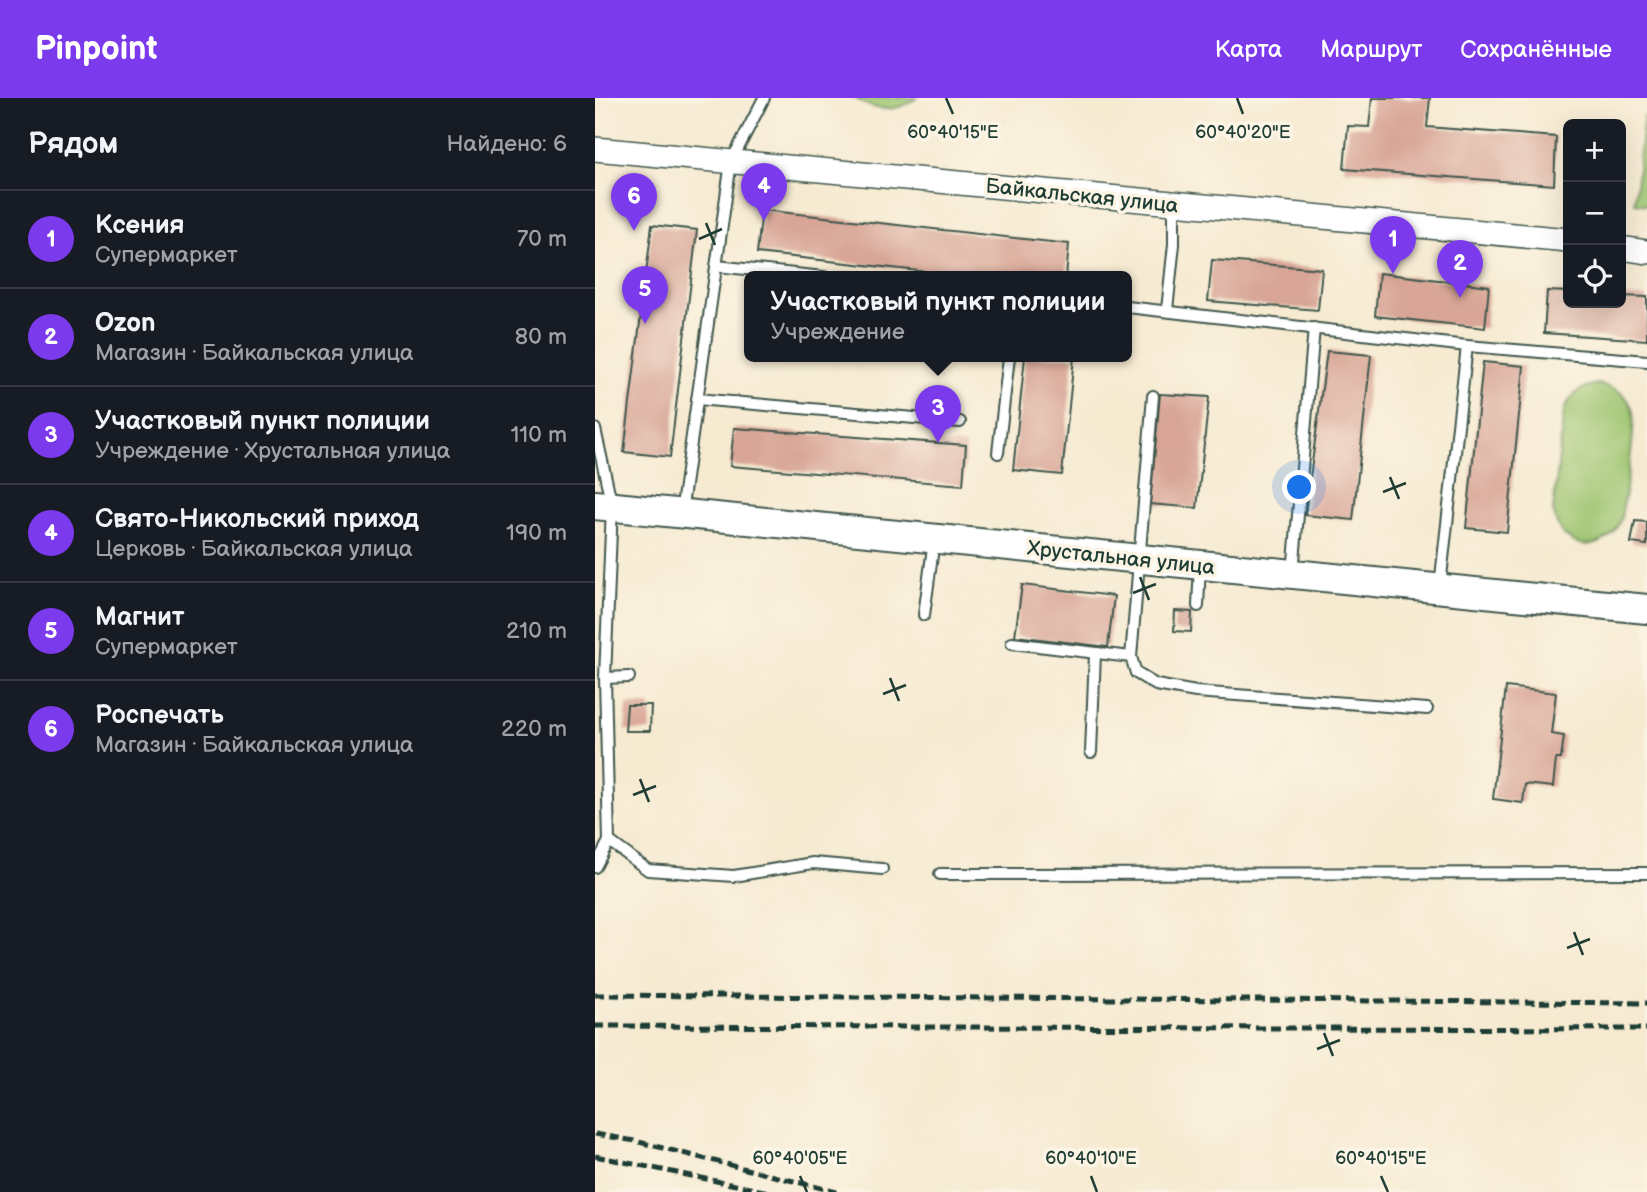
<!DOCTYPE html>
<html lang="ru">
<meta charset="utf-8">
<style>
:root{--surface:#171b24;--page:#20242c;--text:#f1f3f6;--muted:#9ea1a6;--line:#363941;--accent:#7c3aed}
body{margin:0;font-family:"Balsamiq Sans",sans-serif;background:var(--page);color:var(--text)}
.controls{position:absolute;right:21px;top:21px;display:grid;overflow:hidden;border-radius:10px;box-shadow:0 7px 28px #0002}
.controls button{width:63px;height:63px;display:grid;place-items:center;padding:0;border:0;border-bottom:2px solid var(--line);background:var(--surface);color:var(--text);font:35px sans-serif}
.you{position:absolute;left:705px;top:390px;width:24px;height:24px;margin:-18px;border:5px solid #fff;border-radius:50%;background:#1a73e8;box-shadow:0 0 0 10px #1a73e833}
.badge{display:grid;place-items:center;width:46px;height:46px;border-radius:50%;background:var(--accent);color:#fff;font-size:23px;font-weight:700}
.pin{position:absolute;translate:-50% -58px;filter:drop-shadow(0 2px 4px #0008)}
.pin::after{content:'';position:absolute;top:37px;width:24px;height:21px;background:inherit;clip-path:polygon(0 0,100% 0,50% 100%)}
.popup{position:absolute;left:149px;top:173px;width:388px;height:91px;box-sizing:border-box;display:grid;place-content:center;border-radius:10px;background:var(--surface);filter:drop-shadow(0 2px 5px #0005);font-size:23px;white-space:nowrap;color:var(--muted)}
.popup b{font-size:26px;color:var(--text)}
.popup::after{content:'';position:absolute;left:50%;top:100%;margin-left:-14px;border:14px solid transparent;border-top-color:var(--surface)}
.list{margin:0;padding:0;list-style:none}
h2{display:flex;justify-content:space-between;align-items:center;height:91px;margin:0;padding:0 28px;font-size:30px}
h2 small{font-size:23px;font-weight:400;color:var(--muted)}
.list li{display:grid;grid-template-columns:46px 1fr auto;gap:21px;align-items:center;box-sizing:border-box;height:98px;padding:0 28px;border-top:2px solid var(--line)}
.list b{display:block;font-size:26px;white-space:nowrap}
.list p{margin:0;font-size:23px;white-space:nowrap;color:var(--muted)}
.list em{font-size:23px;font-style:normal;color:var(--muted)}
.icon{flex:none;width:38px;height:38px;fill:none;stroke:currentColor;stroke-width:2;stroke-linecap:round;stroke-linejoin:round}
.map{position:relative;flex:none;width:1052px;height:1094px;overflow:hidden}
header{display:flex;align-items:center;gap:42px;box-sizing:border-box;height:98px;padding:0 35px;background:var(--accent);color:#fff}
header strong{font-size:33px}
nav{display:flex;gap:38px;margin-inline-start:auto;font-size:24px}
main{display:flex}
aside{flex:1;background:var(--surface)}
.map>svg:first-child{display:block}
.green{fill:#9dc470;stroke:#5e8052;stroke-width:2}
.building{fill:#d8a596}
.lines{fill:none;stroke-linecap:round;stroke-linejoin:round}
.service-casing{stroke:#3f574c;stroke-width:14}
.minor-casing{stroke:#3f574c;stroke-width:26}
.tertiary-casing{stroke:#3f574c;stroke-width:32}
.service{stroke:#fff;stroke-width:10}
.minor{stroke:#fff;stroke-width:23}
.tertiary{stroke:#fff;stroke-width:28}
.rail{stroke:#1f3d34;stroke-width:5;stroke-dasharray:10 5;stroke-linecap:butt}
.ticks{fill:none;stroke:#1f3d34;stroke-width:2.5}
.labels{text-anchor:middle;dominant-baseline:central;stroke-width:7;stroke-linejoin:round;paint-order:stroke}
.street-label{font-size:21px;fill:#1f3d34;stroke:#fcf5e5}
.ticks-label{font-size:18px;text-anchor:middle;fill:#1f3d34;stroke:#fcf5e5;stroke-width:7;stroke-linejoin:round;paint-order:stroke}
</style>
<header>
<strong>Pinpoint</strong>
<nav><a>Карта</a><a>Маршрут</a><a>Сохранённые</a></nav>
</header>
<main>
<aside>
<h2>Рядом<small>Найдено: 6</small></h2>
<ul class="list">
<li><span class="badge">1</span><div><b>Ксения</b><p>Супермаркет</p></div><em>70 m</em></li>
<li><span class="badge">2</span><div><b>Ozon</b><p>Магазин · Байкальская улица</p></div><em>80 m</em></li>
<li><span class="badge">3</span><div><b>Участковый пункт полиции</b><p>Учреждение · Хрустальная улица</p></div><em>110 m</em></li>
<li><span class="badge">4</span><div><b>Свято-Никольский приход</b><p>Церковь · Байкальская улица</p></div><em>190 m</em></li>
<li><span class="badge">5</span><div><b>Магнит</b><p>Супермаркет</p></div><em>210 m</em></li>
<li><span class="badge">6</span><div><b>Роспечать</b><p>Магазин · Байкальская улица</p></div><em>220 m</em></li>
</ul>
</aside>
<div class="map">
<svg width="1052" height="1094" viewBox="0 0 1052 1094">
<rect width="100%" height="100%" fill="#fcf5e5"/>
<filter id="ink" filterUnits="userSpaceOnUse"><feTurbulence type="fractalNoise" baseFrequency=".0143" numOctaves="2"/><feDisplacementMap in="SourceGraphic" scale="14" xChannelSelector="R" yChannelSelector="G"/><feConvolveMatrix kernelMatrix="1 2 1 2 8 2 1 2 1" color-interpolation-filters="sRGB"/></filter>
<filter id="wash" filterUnits="userSpaceOnUse"><feTurbulence type="fractalNoise" baseFrequency=".00686" numOctaves="4" result="noise"/><feDisplacementMap in="SourceGraphic" scale="28" xChannelSelector="R" yChannelSelector="G"/><feGaussianBlur stdDeviation="1.57" result="paint"/><feColorMatrix in="noise" values="0 0 0 0 0 0 0 0 0 0 0 0 0 0 0 0 0 1.4 0 .05"/><feComposite in="paint" operator="in"/></filter>
<g filter="url(#wash)">
<rect width="100%" height="100%" fill="#f6ead1"/>
<g class="green">
<path d="M260,0H322C301,15 281,15 260,0Z"/>
<path d="M1049,19H1052V107L1039,105Z"/>
<path d="M1002,286C1017,288 1031,294 1037,310C1043,326 1029,400 1026,421C1010,459 965,454 958,413L969,312C976,297 985,289 1002,286Z"/>
</g>
<g id="blocks">
<g class="building">
<path d="M777,0H835L832,29L961,39L959,87L749,71L753,28L774,29Z"/>
<path d="M167,112L474,146L471,179H379L162,155Z"/>
<path d="M57,127L102,132L75,359L29,354Z"/>
<path d="M617,162L727,171L723,212L613,203Z"/>
<path d="M784,175L894,188L890,230L780,218Z"/>
<path d="M952,193L973,194V205H1026V198L1052,199V242L949,235Z"/>
<path d="M732,253L776,257L758,422L710,417Z"/>
<path d="M430,259H479L467,377L418,372Z"/>
<path d="M888,264L929,268L912,434L871,430Z"/>
<path d="M565,296L614,299L602,410L555,406Z"/>
<path d="M139,330L371,347L368,387L135,368Z"/>
<path d="M1040,423L1052,424V447L1036,445Z"/>
<path d="M427,487L519,498L513,549L420,538Z"/>
<path d="M580,513L597,514L596,534L579,533Z"/>
<path d="M911,589L961,595L956,636L969,638L966,661H961L958,689L930,686L928,705L898,701Z"/>
<path d="M32,607H56L55,633H30Z"/>
</g>
</g>
</g>
<g filter="url(#ink)">
<use href="#blocks" fill-opacity="0" stroke="#3f574c" stroke-width="2"/>
<g class="lines">
<g class="service-casing">
<g id="service">
<path d="M121,168L229,179"/>
<path d="M532,209L872,248L1052,263"/>
<path d="M572,212L579,146V107"/>
<path d="M102,301L365,324"/>
<path d="M0,331L17,408L10,580L14,743L53,772L139,778L218,765L287,771"/>
<path d="M403,355L414,259"/>
<path d="M86,415L136,64L169,0"/>
<path d="M698,475L719,230"/>
<path d="M845,488L872,248"/>
<path d="M603,508L605,467"/>
<path d="M329,517L339,442"/>
<path d="M417,545L536,559L558,298"/>
<path d="M536,559L541,575L561,587L601,594L832,611"/>
<path d="M10,580L34,579"/>
<path d="M496,654L500,556"/>
<path d="M0,769L14,743"/>
<path d="M345,776L1052,775"/>
</g>
</g>
<g class="minor-casing">
<g id="minor">
<path d="M0,51L973,142"/>
<path d="M1026,150L1052,154"/>
</g>
</g>
<g class="tertiary-casing">
<path id="tertiary" d="M0,407L1052,511"/>
</g>
<use href="#service" class="service"/>
<use href="#minor" class="minor"/>
<use href="#tertiary" class="tertiary"/>
<g class="rail">
<path d="M0,897L1052,905"/>
<path d="M0,928L1052,931"/>
<path d="M0,1036L40,1043L242,1094"/>
<path d="M0,1058L174,1094"/>
</g>
</g>
</g>
<path class="ticks" d="M351,0L358,16M642,0L648,16M111,125L120,147M104,141L127,131M795,379L804,401M788,394L811,385M545,479L554,502M538,495L561,486M295,580L304,603M288,596L311,587M45,681L54,704M38,697L61,688M979,834L988,857M972,850L995,841M729,935L738,958M722,951L745,942M205,1078L212,1094M496,1078L502,1094M786,1078L793,1094"/>
<g class="labels">
<g class="street-label">
<text transform="translate(487 98) rotate(6)">Байкальская улица</text>
<text transform="translate(526 460) rotate(6)">Хрустальная улица</text>
</g>
</g>
<g class="ticks-label">
<text x="358" y="40">60°40'15"E</text>
<text x="648" y="40">60°40'20"E</text>
<text x="205" y="1066">60°40'05"E</text>
<text x="496" y="1066">60°40'10"E</text>
<text x="786" y="1066">60°40'15"E</text>
</g>
</svg>
<div class="controls">
<button>+</button>
<button>−</button>
<button><svg class="icon" aria-label="locate" viewBox="0 0 24 24"><circle cx="12" cy="12" r="6"/><path d="M12 2v4M12 18v4M2 12h4M18 12h4"/></svg></button>
</div>
<div class="you"></div>
<div class="pin badge" style="left:798px;top:176px">1</div>
<div class="pin badge" style="left:865px;top:200px">2</div>
<div class="pin badge" style="left:343px;top:345px">3</div>
<div class="popup"><b>Участковый пункт полиции</b>Учреждение</div>
<div class="pin badge" style="left:169px;top:123px">4</div>
<div class="pin badge" style="left:50px;top:226px">5</div>
<div class="pin badge" style="left:39px;top:133px">6</div>
</div>
</main>
